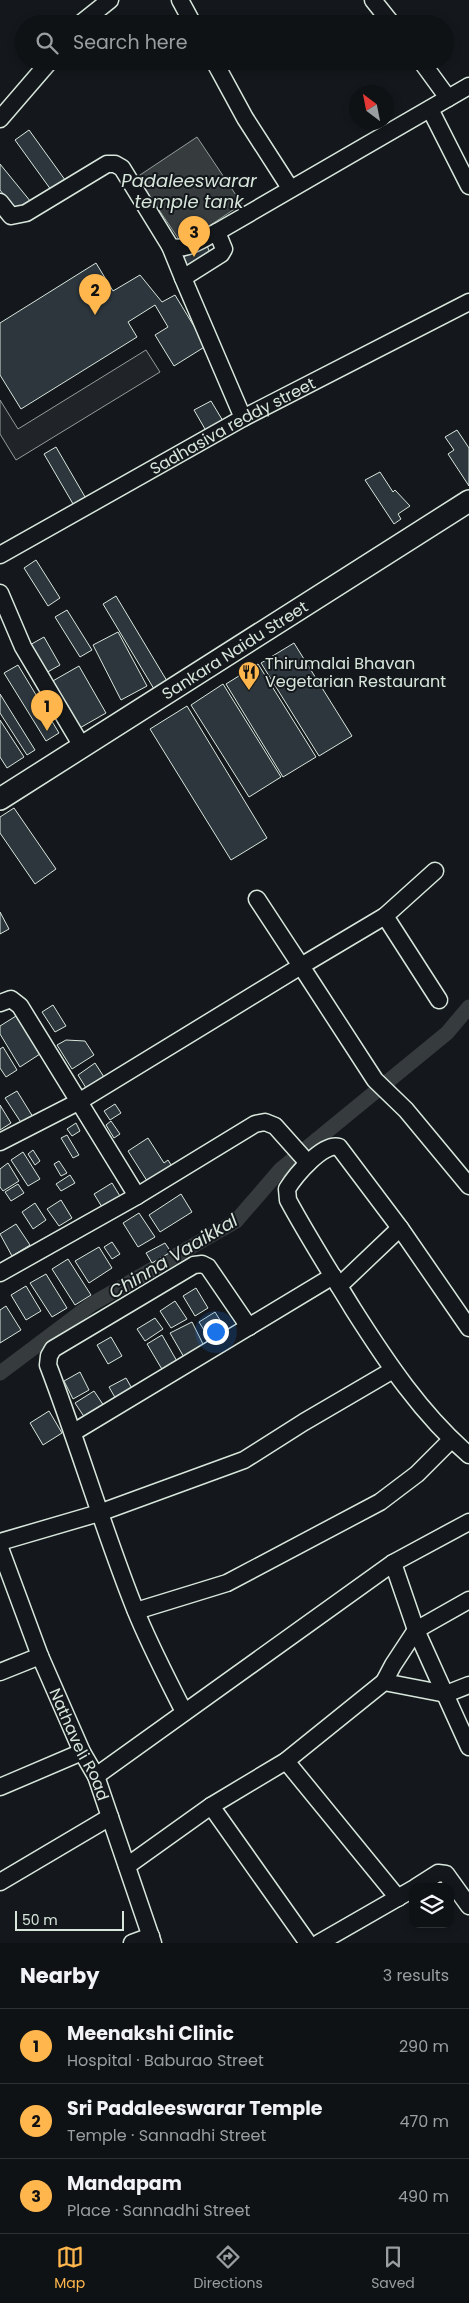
<!DOCTYPE html>
<meta charset="utf-8">
<style>
:root{--surface:#0f1215;--page:#1d2022;--text:#f1f3f6;--muted:#9b9ea0;--line:#2f3234;--accent:#ffb74d}
body{margin:0;font-family:Poppins,sans-serif;background:var(--page);color:var(--text)}
.controls{position:absolute;right:15px;bottom:15px;display:grid;overflow:hidden;border-radius:10px;box-shadow:0 2px 8px #0003}
.controls button{width:45px;height:45px;display:grid;place-items:center;padding:0;border:0;border-bottom:1px solid var(--line);background:var(--surface);color:var(--text);font:25px sans-serif}
.compass{position:absolute;left:349px;top:85px;width:45px;height:45px;border-radius:50%;background:var(--surface);box-shadow:0 2px 8px #0003;rotate:328deg}
.scale{position:absolute;left:15px;bottom:12px;width:109px;box-sizing:border-box;padding-left:5px;border:2px solid #d8e6dc;border-top:0;font-size:14px;line-height:18px;white-space:nowrap;color:#d8e6dc;-webkit-text-stroke:4px #14181c;paint-order:stroke}
.you{position:absolute;left:215px;top:1331px;width:18px;height:18px;margin:-12px;border:4px solid #fff;border-radius:50%;background:#1a73e8;box-shadow:0 0 0 8px #1a73e833}
.badge{display:grid;place-items:center;width:32px;height:32px;border-radius:50%;background:var(--accent);color:#111;font-size:16px;font-weight:700}
.pin{position:absolute;translate:-50% -41px;filter:drop-shadow(0 1px 2px #0008)}
.pin::after{content:'';position:absolute;top:26px;width:18px;height:15px;background:inherit;clip-path:polygon(0 0,100% 0,50% 100%)}
.list{margin:0;padding:0;list-style:none}
h2{display:flex;justify-content:space-between;align-items:center;height:65px;margin:0;padding:0 20px;font-size:21px}
h2 small{font-size:16px;font-weight:400;color:var(--muted)}
.list li{display:grid;grid-template-columns:32px 1fr auto;gap:15px;align-items:center;box-sizing:border-box;height:75px;padding:0 20px;border-top:1px solid var(--line)}
.list b{display:block;font-size:19px;white-space:nowrap}
.list p{margin:0;font-size:16px;white-space:nowrap;color:var(--muted)}
.list em{font-size:16px;font-style:normal;color:var(--muted)}
.icon{flex:none;width:28px;height:28px;fill:none;stroke:currentColor;stroke-width:2;stroke-linecap:round;stroke-linejoin:round}
.map{position:relative;flex:none;width:469px;height:1943px;overflow:hidden}
.search{position:absolute;background:var(--surface);box-shadow:0 2px 8px #0003;left:15px;right:15px;top:15px;height:55px;display:flex;align-items:center;gap:12px;box-sizing:border-box;padding:0 18px;border-radius:28px;color:var(--muted);font-size:19px}
.sheet{height:290px;background:var(--surface)}
nav{display:flex;justify-content:space-around;align-items:center;box-sizing:border-box;height:70px;border-top:1px solid var(--line);background:var(--surface);font-size:14px;color:var(--muted)}
nav a{display:grid;justify-items:center;gap:2px}
nav .on{color:var(--accent)}
.map>svg:first-child{display:block}
.green{fill:#202428;stroke:#939e99}
.water{fill:#363b3e;stroke:#939e99}
.lines{fill:none;stroke-linecap:round;stroke-linejoin:round}
.canal{stroke:#363b3e;stroke-width:15}
.building{fill:#2c363c;stroke:#d8e6dc}
.minor-casing{stroke:#d8e6dc;stroke-width:19}
.major-casing{stroke:#d8e6dc;stroke-width:24}
.minor{stroke:#14181c;stroke-width:16}
.major{stroke:#14181c;stroke-width:21}
.labels{text-anchor:middle;dominant-baseline:central;stroke-width:4;stroke-linejoin:round;paint-order:stroke}
.street-label{font-size:16px;fill:#d8e6dc;stroke:#14181c}
.poi-label{font-size:16px;fill:#d8e6dc;stroke:#14181c;text-anchor:start}
.water-label{font-size:18px;font-style:italic;fill:#d8e6dc;stroke:#14181c}
</style>
<div class="map">
<svg width="469" height="1943" viewBox="0 0 469 1943">
<rect width="100%" height="100%" fill="#14181c"/>
<path class="green" d="M146,350L160,372L16,460L0,434V400L18,429Z"/>
<path class="water" d="M197,137L242,204L182,244L137,177Z"/>
<g class="lines">
<path class="canal" d="M0,1373L92,1304L236,1221L281,1169L447,1033L469,1007"/>
</g>
<g class="building">
<path d="M29,130L68,184L54,194L15,140Z"/>
<path d="M0,164L31,202L18,212L0,190Z"/>
<path d="M206,243L210,253L186,269L177,261Z"/>
<path d="M96,263L113,291L140,275L162,302L175,295L206,346L174,366L155,335L168,327L155,305L128,322L137,337L21,409L0,375V323Z"/>
<path d="M211,401L226,426L209,436L194,410Z"/>
<path d="M457,430L469,448V486L448,454L454,450L445,437Z"/>
<path d="M56,447L88,502L76,509L44,454Z"/>
<path d="M380,472L393,492L395,490L410,506L398,514L401,519L394,524L365,480Z"/>
<path d="M36,560L60,598L48,606L24,568Z"/>
<path d="M116,596L167,681L154,689L103,604Z"/>
<path d="M67,610L92,650L80,657L55,617Z"/>
<path d="M118,632L147,686L121,700L93,645Z"/>
<path d="M44,637L60,665L44,674L28,646Z"/>
<path d="M294,643L352,736L319,756L261,663Z"/>
<path d="M258,664L316,757L283,777L226,684Z"/>
<path d="M18,665L59,733L46,741L4,673Z"/>
<path d="M79,666L106,713L78,729L51,682Z"/>
<path d="M223,684L281,777L249,797L191,705Z"/>
<path d="M0,694L35,750L27,755L0,713Z"/>
<path d="M187,706L267,838L231,860L150,729Z"/>
<path d="M0,720L24,757L7,768L0,757Z"/>
<path d="M14,808L56,869L35,884L0,833V817Z"/>
<path d="M0,912L9,929L0,934Z"/>
<path d="M53,1005L66,1026L55,1032L42,1012Z"/>
<path d="M16,1016L40,1054L20,1067L0,1034V1026Z"/>
<path d="M66,1040L85,1041L94,1055L72,1069L57,1045Z"/>
<path d="M3,1047L17,1070L6,1077L0,1068V1049Z"/>
<path d="M95,1063L104,1077L86,1088L78,1075Z"/>
<path d="M17,1091L33,1117L22,1124L5,1098Z"/>
<path d="M115,1104L121,1113L110,1120L104,1111Z"/>
<path d="M0,1105L11,1123L0,1130Z"/>
<path d="M111,1121L120,1134L114,1138L106,1125Z"/>
<path d="M76,1123L80,1131L72,1136L67,1129Z"/>
<path d="M67,1135L79,1155L73,1158L61,1138Z"/>
<path d="M148,1138L164,1163L168,1160L173,1168L149,1184L128,1151Z"/>
<path d="M33,1150L40,1161L35,1165L28,1154Z"/>
<path d="M23,1152L40,1179L28,1186L11,1160Z"/>
<path d="M59,1161L67,1173L61,1176L54,1164Z"/>
<path d="M8,1163L19,1181L3,1191L0,1187V1169Z"/>
<path d="M70,1175L75,1183L61,1191L56,1184Z"/>
<path d="M112,1183L123,1201L105,1212L94,1194Z"/>
<path d="M18,1184L24,1193L11,1201L5,1192Z"/>
<path d="M181,1194L192,1212L160,1232L149,1215Z"/>
<path d="M61,1200L72,1218L59,1226L47,1209Z"/>
<path d="M35,1203L46,1220L33,1229L22,1212Z"/>
<path d="M139,1213L155,1237L138,1247L123,1223Z"/>
<path d="M16,1224L30,1245L12,1256L0,1234Z"/>
<path d="M112,1242L120,1254L112,1259L104,1247Z"/>
<path d="M165,1243L171,1252L152,1263L146,1253Z"/>
<path d="M99,1247L112,1268L89,1283L75,1261Z"/>
<path d="M68,1259L91,1295L75,1305L52,1269Z"/>
<path d="M46,1274L67,1308L52,1317L30,1283Z"/>
<path d="M26,1286L41,1311L26,1320L11,1295Z"/>
<path d="M196,1288L208,1308L195,1316L183,1296Z"/>
<path d="M175,1301L187,1319L171,1328L160,1311Z"/>
<path d="M6,1306L21,1330L0,1343V1310Z"/>
<path d="M215,1312L228,1333L212,1343L199,1322Z"/>
<path d="M155,1318L163,1329L145,1341L137,1329Z"/>
<path d="M192,1322L205,1348L185,1359L170,1333Z"/>
<path d="M162,1335L178,1363L163,1371L147,1344Z"/>
<path d="M111,1337L122,1356L108,1364L97,1345Z"/>
<path d="M80,1372L89,1390L73,1399L64,1381Z"/>
<path d="M126,1378L134,1392L117,1401L109,1387Z"/>
<path d="M94,1391L104,1406L85,1418L75,1403Z"/>
<path d="M49,1411L62,1433L43,1445L30,1423Z"/>
</g>
<g class="lines">
<g class="minor-casing">
<g id="minor">
<path d="M180,0L193,24"/>
<path d="M373,0L392,24"/>
<path d="M80,24L110,0"/>
<path d="M214,61L245,118L290,188"/>
<path d="M421,61L448,98"/>
<path d="M430,109L469,186"/>
<path d="M0,119L50,61"/>
<path d="M0,202L11,216L26,213L107,164H115L122,168L170,246C185,253 203,238 217,232L469,86"/>
<path d="M217,232L224,249L221,254L183,278L243,418"/>
<path d="M170,246L183,278"/>
<path id="s1" d="M0,555L243,418L469,302"/>
<path d="M0,593L23,647L83,748"/>
<path d="M435,871L385,916L301,966L375,1080L406,1110L469,1186"/>
<path d="M385,916L439,1000"/>
<path d="M0,1003L11,999L20,1006L137,1196"/>
<path d="M0,1142L80,1101L301,966L257,899"/>
<path d="M0,1273L137,1196L255,1124L265,1122L275,1126L308,1163"/>
<path d="M339,1286L400,1228"/>
<path d="M469,1328L400,1228L339,1147C323,1142 295,1176 287,1189L288,1200C308,1237 331,1273 353,1309C386,1361 422,1415 469,1455"/>
<path d="M74,1432L333,1276"/>
<path d="M0,1542L99,1513L244,1460L304,1422L393,1370"/>
<path id="s2" d="M0,1548L40,1656L82,1752L96,1776L153,1943"/>
<path d="M393,1563L416,1630L469,1747"/>
<path d="M136,1611L227,1583L380,1502L417,1474L451,1440"/>
<path d="M0,1672L40,1656"/>
<path d="M384,1682L393,1665L416,1630L469,1600"/>
<path d="M184,1712C167,1678 149,1644 135,1609C103,1529 79,1446 48,1365L49,1356L53,1349L194,1265L202,1264L208,1267L249,1327"/>
<path d="M286,1761L398,1898"/>
<path d="M96,1776L393,1563L469,1522"/>
<path d="M0,1787L82,1752"/>
<path d="M211,1806L308,1943"/>
<path d="M127,1866L211,1806L286,1761L384,1682L446,1694L469,1685"/>
<path d="M0,1882L110,1817"/>
<path d="M416,1887L438,1873L446,1874L469,1906"/>
<path d="M132,1943L151,1936"/>
<path d="M319,1943L413,1889"/>
</g>
</g>
<g class="major-casing">
<g id="major">
<path id="s3" d="M0,799L469,501"/>
</g>
</g>
<use href="#minor" class="minor"/>
<use href="#major" class="major"/>
</g>
<defs>
<g id="restaurant-pin" transform="scale(1.125)"><path d="M0 17L-7.5 6A9.5 9.5 0 1 1 7.5 6Z" fill="#ffb74d" stroke="#14181c"/><path d="M-5-6h1v4h1v-4h1v4h1v-4h1v5L-1.5 .5V6h-2V.5L-5-1ZM5-6V6H3V1.5H1.5Q1.5-4 5-6Z" fill="#111"/></g>
</defs>
<g fill-rule="evenodd">
<use href="#restaurant-pin" x="249" y="672"/>
</g>
<g class="labels">
<g class="street-label">
<text stroke="none"><textPath href="#s1" startOffset="266">Sadhasiva reddy street</textPath></text>
<text stroke="none"><textPath href="#s3" startOffset="278">Sankara Naidu Street</textPath></text>
<text stroke="none"><textPath href="#s2" startOffset="212">Nathaveli Road</textPath></text>
</g>
<g class="poi-label">
<text x="265" y="663">Thirumalai Bhavan<tspan x="265" dy="18">Vegetarian Restaurant</tspan></text>
</g>
<g class="water-label">
<text x="189" y="180">Padaleeswarar<tspan x="189" dy="21">temple tank</tspan></text>
<text transform="translate(173 1256) rotate(-31)">Chinna Vaaikkal</text>
</g>
</g>
</svg>
<div class="controls">
<button><svg class="icon" aria-label="layers" viewBox="0 0 24 24"><path d="M12 4l9 5-9 5-9-5zM3 14l9 5 9-5"/></svg></button>
</div>
<svg class="compass" viewBox="-18 -18 36 36"><path d="M0-13l5 13h-10z" fill="#e53935"/><path d="M0 13l5-13h-10z" fill="#9b9ea0"/></svg>
<div class="scale">50 m</div>
<div class="you"></div>
<div class="pin badge" style="left:47px;top:731px">1</div>
<div class="pin badge" style="left:95px;top:315px">2</div>
<div class="pin badge" style="left:194px;top:257px">3</div>
<div class="search"><svg class="icon" aria-label="search" viewBox="0 0 24 24"><circle cx="10" cy="10" r="6"/><path d="M15 15l6 6"/></svg>Search here</div>
</div>
<section class="sheet">
<h2>Nearby<small>3 results</small></h2>
<ul class="list">
<li><span class="badge">1</span><div><b>Meenakshi Clinic</b><p>Hospital · Baburao Street</p></div><em>290 m</em></li>
<li><span class="badge">2</span><div><b>Sri Padaleeswarar Temple</b><p>Temple · Sannadhi Street</p></div><em>470 m</em></li>
<li><span class="badge">3</span><div><b>Mandapam</b><p>Place · Sannadhi Street</p></div><em>490 m</em></li>
</ul>
</section>
<nav>
<a class="on"><svg class="icon" aria-label="map" viewBox="0 0 24 24"><path d="M3 6l6-2 6 2 6-2v14l-6 2-6-2-6 2zM9 4v14M15 6v14"/></svg>Map</a>
<a><svg class="icon" aria-label="directions" viewBox="0 0 24 24"><path d="M12 3l9 9-9 9-9-9zM9 14v-3h6M13 9l2 2-2 2"/></svg>Directions</a>
<a><svg class="icon" aria-label="saved" viewBox="0 0 24 24"><path d="M7 4h10v16l-5-4-5 4z"/></svg>Saved</a>
</nav>
